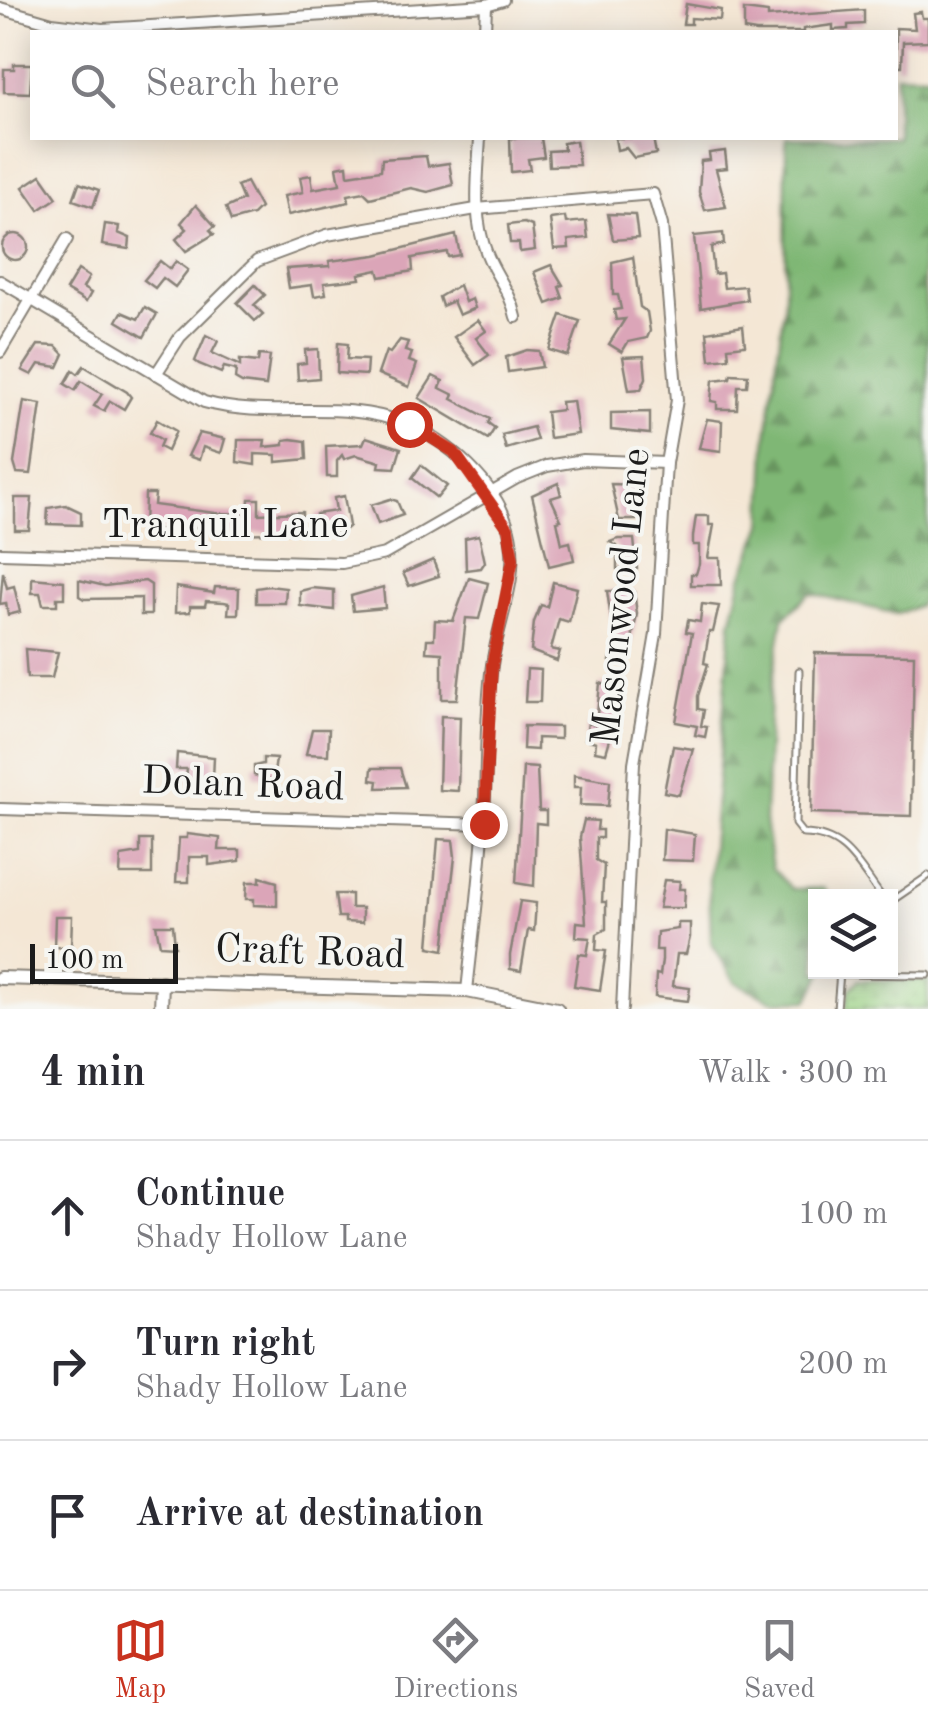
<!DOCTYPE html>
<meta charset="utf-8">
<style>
:root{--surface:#fff;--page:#f2f2f3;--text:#2b2b33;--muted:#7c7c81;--line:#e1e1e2;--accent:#c8321e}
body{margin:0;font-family:"Old Standard TT",serif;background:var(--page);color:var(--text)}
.controls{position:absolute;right:30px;bottom:30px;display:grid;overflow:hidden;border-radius:0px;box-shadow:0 5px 25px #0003}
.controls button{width:90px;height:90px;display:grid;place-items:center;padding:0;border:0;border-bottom:2px solid var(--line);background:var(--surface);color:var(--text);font:50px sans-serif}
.scale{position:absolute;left:30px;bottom:25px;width:148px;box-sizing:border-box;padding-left:10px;border:5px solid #1c1c1c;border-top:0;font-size:28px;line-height:35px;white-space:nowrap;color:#1c1c1c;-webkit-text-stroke:8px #f6f6f2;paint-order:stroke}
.stop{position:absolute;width:30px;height:30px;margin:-22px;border:8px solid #c8321e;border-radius:50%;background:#fff}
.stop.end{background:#c8321e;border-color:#fff;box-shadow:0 2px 10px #0008}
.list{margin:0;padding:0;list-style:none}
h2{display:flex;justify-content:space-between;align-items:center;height:130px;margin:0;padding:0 40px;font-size:42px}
h2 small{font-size:32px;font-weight:400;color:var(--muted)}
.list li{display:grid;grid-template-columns:65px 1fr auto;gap:30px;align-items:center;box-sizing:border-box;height:150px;padding:0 40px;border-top:2px solid var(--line)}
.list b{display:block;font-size:38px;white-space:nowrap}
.list p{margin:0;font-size:32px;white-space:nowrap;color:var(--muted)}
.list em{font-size:32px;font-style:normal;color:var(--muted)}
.icon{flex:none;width:55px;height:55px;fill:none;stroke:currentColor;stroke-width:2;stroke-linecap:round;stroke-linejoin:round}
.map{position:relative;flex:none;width:928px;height:1009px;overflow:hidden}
.search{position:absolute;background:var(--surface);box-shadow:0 5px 25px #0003;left:30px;right:30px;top:30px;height:110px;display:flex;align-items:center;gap:25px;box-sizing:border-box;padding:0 35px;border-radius:0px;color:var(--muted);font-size:38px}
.sheet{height:580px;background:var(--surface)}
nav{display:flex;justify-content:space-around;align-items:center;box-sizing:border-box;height:140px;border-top:2px solid var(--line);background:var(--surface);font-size:28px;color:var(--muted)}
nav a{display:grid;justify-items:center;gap:5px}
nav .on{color:var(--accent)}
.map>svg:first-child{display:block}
.grass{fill:url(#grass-dots);stroke:#5e7952;stroke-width:2.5}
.forest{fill:url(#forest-firs);stroke:#4e6a48;stroke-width:2.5}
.building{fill:#dba5b8}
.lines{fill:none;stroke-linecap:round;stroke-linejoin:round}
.service-casing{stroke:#888278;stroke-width:9}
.minor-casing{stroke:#888278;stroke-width:14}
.tertiary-casing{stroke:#888278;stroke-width:16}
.service{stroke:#fff;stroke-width:5}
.minor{stroke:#fff;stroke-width:10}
.tertiary{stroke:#fff;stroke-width:12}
.route{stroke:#c8321e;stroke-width:12}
.labels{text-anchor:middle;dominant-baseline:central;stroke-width:8;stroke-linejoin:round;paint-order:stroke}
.street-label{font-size:40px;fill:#1c1c1c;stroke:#f6f6f2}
</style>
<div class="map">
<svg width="928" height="1009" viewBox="0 0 928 1009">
<defs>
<pattern id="grass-dots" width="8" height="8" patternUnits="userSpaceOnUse" patternTransform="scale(2.5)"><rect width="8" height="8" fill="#9fd688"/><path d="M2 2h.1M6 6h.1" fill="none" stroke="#88b775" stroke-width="1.8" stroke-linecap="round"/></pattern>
<pattern id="forest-firs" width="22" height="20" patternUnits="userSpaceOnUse" patternTransform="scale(2.5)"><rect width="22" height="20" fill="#7fb774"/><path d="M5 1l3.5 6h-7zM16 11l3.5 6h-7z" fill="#67945e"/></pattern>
</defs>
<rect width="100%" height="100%" fill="#f6f6f2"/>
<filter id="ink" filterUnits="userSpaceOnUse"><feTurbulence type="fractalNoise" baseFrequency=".01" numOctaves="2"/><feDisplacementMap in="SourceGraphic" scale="20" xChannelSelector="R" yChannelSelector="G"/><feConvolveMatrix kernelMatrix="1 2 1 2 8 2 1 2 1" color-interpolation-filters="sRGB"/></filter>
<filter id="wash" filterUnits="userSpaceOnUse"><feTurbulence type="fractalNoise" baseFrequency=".0048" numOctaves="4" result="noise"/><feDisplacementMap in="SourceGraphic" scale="40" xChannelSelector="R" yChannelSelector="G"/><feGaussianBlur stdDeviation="2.25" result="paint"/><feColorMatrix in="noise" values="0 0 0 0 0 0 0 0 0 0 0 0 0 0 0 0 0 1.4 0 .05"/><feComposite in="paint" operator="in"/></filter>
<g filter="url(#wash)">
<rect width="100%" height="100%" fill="#f4e7d5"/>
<path class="grass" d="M859,980L928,981V1009H846L850,989Z"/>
<path class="forest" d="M896,74L928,75V237L922,256L928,331V588L919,606L896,614L810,593L783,619L770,696L765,820L772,868L792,889L823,888L829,896H816V972H823L808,1000L773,1001L735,982L711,942L709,882L731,623L742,577L763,524L766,443L785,298L786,144L787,138H896Z"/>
<g id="blocks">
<g class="building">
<path d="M686,4L721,10L720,20L691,18V24H683Z"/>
<path d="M744,10L768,13V17L864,10V24L848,25V29L833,30V25L803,29V32H756L744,30Z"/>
<path d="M921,12L922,18H928V41L903,42L902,66H896V28L915,29L913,13Z"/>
<path d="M14,64H32L30,93L4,92V69H14Z"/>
<path d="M510,138H541L544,157L528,159L530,170L511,172Z"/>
<path d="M615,138H653L656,154L634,158L626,148L617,150Z"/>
<path d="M576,141L579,165L549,166L548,151L564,150L563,143Z"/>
<path d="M725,151L727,168L716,169L726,207L705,210L699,192L701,161L710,160L709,153Z"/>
<path d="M426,156L428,166L449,163L453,185L428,192L411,188L370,198L364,192L348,195L349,202L288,215L284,196L303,192L300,177L311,175L313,189L340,184L337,167L347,165L348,175L381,170L382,159Z"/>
<path d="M41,175L57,198L39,210L23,187Z"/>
<path d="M246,182L260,208L253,215L231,221L226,208L243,200L237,186Z"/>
<path d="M79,183L99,190L93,207L73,200Z"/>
<path d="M196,205L215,226L210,230L214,234L186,251L176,239L187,229L181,223Z"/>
<path d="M608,214L635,215L638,238L613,240Z"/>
<path d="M565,217L566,223L586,221L588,238L568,240L569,248L554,249L550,219Z"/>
<path d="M524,223L532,226L535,250L520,252L519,243H510L508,225Z"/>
<path d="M105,224L119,226L118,233L130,238L129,249L102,245Z"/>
<path d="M723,233L724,244L711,247L714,274L722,273L724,288L745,286L747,300L701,308L694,236Z"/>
<circle cx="15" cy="247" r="13"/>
<path d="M456,235L460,255L448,257L447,252L412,258L413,271L380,277L378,270L359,274L360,279L324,283L326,294L314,296L312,285L289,288L286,269L330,266L329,261L376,255Z"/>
<path d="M633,257L640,307L647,312L650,331L647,338L628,342L622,352L609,344L625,319L616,320L614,310L621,309L618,295H613L612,262Z"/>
<path d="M160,261L170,269L176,261L188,270L175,287L163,278L155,288L144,280Z"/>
<path d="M551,265L563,285L559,287L563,298L547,304L534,272Z"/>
<path d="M78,270L89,277L83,288L91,293L86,302L66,290Z"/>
<path d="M255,285L265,295L254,305L263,314L255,321L237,303Z"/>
<path d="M459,285L465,302L472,299L475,308L459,315L453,301L442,306L439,297Z"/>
<path d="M145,307L157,314L144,337L117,321L122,312L138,319Z"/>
<path d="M561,315L580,321L568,356L549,350Z"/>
<path d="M478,320L486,331L476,338L489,355L475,365L454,337Z"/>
<path d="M743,326L745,345L728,347L729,358L710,360L707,332Z"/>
<path d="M206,335L218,341L212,353L240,366V360L258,362L259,355L270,356L266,386L242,383L235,379L236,370L224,367L221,373L199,364L195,361Z"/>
<path d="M400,340L408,342L405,351L412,353L409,361L417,364L409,387L378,374L386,351L390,353Z"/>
<path d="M338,343L348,344L347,359L367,360L366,375L337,373Z"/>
<path d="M38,345L56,346L64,354L58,367L39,364L32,375L22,370Z"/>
<path d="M318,349L319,378L298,380L297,364L306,363L305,350Z"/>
<path d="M527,350L539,351L542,367L508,372L506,357Z"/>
<path d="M644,356L646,378L641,389L629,390L623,357Z"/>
<path d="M84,366L127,392L131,397L124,409L110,401L104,411L94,406L102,394L81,381L75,390L65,384L73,370L78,374Z"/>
<path d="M731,374L748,375L747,386H738L737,409H717V402L711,401L713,380L730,378Z"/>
<path d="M433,376L443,381L440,388L454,395L452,399L490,419L488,423L495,428L488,439L419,398Z"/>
<path d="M24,401L41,404L31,474L17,473L14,463Z"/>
<path d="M573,401L578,434L549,438L546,412L562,410L561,402Z"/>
<path d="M650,412V434L611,430V413Z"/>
<path d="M707,419L722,421L721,451L699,448Z"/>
<path d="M157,420L176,431L167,451L159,447L162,440L150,433Z"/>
<path d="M533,427L537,440L506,449L502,435Z"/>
<path d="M199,433L225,439L221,453L203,447L199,460L188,456Z"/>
<path d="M366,437L401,448L395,468L379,467L380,462L356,455L344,459L342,455L337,461V477H327L326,446L363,444Z"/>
<path d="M291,439L306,441L307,459L276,462V455L255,454V465L237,462L238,440H265L264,447L284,445V440Z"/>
<path d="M421,465L447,486L437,498L412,478Z"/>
<path d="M558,483L561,495L551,498L561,520L557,521L562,544L570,542L574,560L549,566L532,495Z"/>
<path d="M611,484L637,485L636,520H619Z"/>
<path d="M145,494H155L154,505L215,513L248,514L249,499H259V514L302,512V532L238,534L204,527L144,530Z"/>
<path d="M344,496L349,526L343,531H319L316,514L336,511L334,498Z"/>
<path d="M15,498H32L29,530H15Z"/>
<path d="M390,499L397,501L403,515L378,524L371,505Z"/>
<path d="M66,505L81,512V525L47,524L48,508Z"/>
<path d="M696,516H709V525H714L708,558H720L721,585H691V574H696L699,564V545H693V536Z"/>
<path d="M479,535L485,562L481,568L466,570L465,538Z"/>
<path d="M618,539H634L637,569H617V546L610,542Z"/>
<path d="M433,560L439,576L409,586L403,573Z"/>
<path d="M3,572L7,588L14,586L20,612L8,615L6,603L0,604Z"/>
<path d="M32,578L64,581V598H57V605H43L40,593H32Z"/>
<path d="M469,578L488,583L479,619L466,618L457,699H442V653L426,652L427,639H434L435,620L453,621Z"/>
<path d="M79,580L105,586L145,581L151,585V615H141V598L84,599L79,596Z"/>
<path d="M553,582L577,588L569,622L559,619L551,649L560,651L557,661L531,651L534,622L541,605L547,607Z"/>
<path d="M269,586L286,588L285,603H256V588Z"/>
<path d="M176,587L214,593L215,587L239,588L238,614H228L229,603L224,602L206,601L205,606H190V612L175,613Z"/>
<path d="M383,587L385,608L353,611L351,596Z"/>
<path d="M312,588L334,590V610L300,606V591Z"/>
<path d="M607,591H634L637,614L627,664L610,661L620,619H611Z"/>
<path d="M702,604L719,606L713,632H709L704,663L708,664L698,696V709L704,710L701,726L707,727L705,737L695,735L697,726L676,722L692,633L686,632L688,620L700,622Z"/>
<path d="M25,649L58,652L52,678H27Z"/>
<path d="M815,653L914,655L911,816L811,813Z"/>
<path d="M527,669L541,670L540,702H525Z"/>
<path d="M600,683L624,690L606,753L595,751L596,742L585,739L588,723L596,725Z"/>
<path d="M441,716L460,717L458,791L439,790Z"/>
<path d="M524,726L560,727V739L537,738V750L523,749Z"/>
<path d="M312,729H329L328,755L306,754Z"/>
<path d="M673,746L693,749L679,795L664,792Z"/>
<path d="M177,753L214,757L213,779L192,782L186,778L187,769H176Z"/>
<path d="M263,758L276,759L273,781L254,775V766L263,764Z"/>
<path d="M523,767L537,768L539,811H546V824L536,823L534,886L516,883Z"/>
<path d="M372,768H400L406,787L377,788L378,781L371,780Z"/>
<path d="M574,775L610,781L608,806L580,805L581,787H574Z"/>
<path d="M584,820L598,821L597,830H602V838H596V860L604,865L602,902H606V929L597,934L596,950L606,951L600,990L574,986L579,954L587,955L590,938L576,937L577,922L586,923L580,837Z"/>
<path d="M664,829L695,834L693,861L662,860Z"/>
<path d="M187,834L220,838L219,850H240V861L209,865V857H189V882H176L179,838H187Z"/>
<path d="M438,839L453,840L455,857L444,950L429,947Z"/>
<path d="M140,840H152V874H120L121,856L140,853Z"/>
<path d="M260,877L277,882V906L254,905V899H246L247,882H260Z"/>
<path d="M664,880L680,881L679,889H685L684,908H659Z"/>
<path d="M335,894H351V908H362V923L345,922V917H338Z"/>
<path d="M520,901L536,903L534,931L528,930L521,971L510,969V955Z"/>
<path d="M55,916H72L71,948L54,947Z"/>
<path d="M678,923H690V937L686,954H677L673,986L690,988L688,1001L655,997L656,974L660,975L662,960V950H656L657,932L678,929Z"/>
<path d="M156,925H173L175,946L160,945Z"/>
</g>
</g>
</g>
<g filter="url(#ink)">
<use href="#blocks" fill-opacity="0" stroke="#888278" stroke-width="2.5"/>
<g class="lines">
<g class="service-casing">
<g id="service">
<path d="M799,671L795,824L803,834C845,834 858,865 881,896"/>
<path d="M890,902L928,876"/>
<path d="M840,974L928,975"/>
<path d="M837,1009L840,972"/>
</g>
</g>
<g class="minor-casing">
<g id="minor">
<path d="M0,8L52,23L102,29L486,5L503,0"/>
<path d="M485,32L486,5"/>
<path d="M480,138C478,176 472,217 487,254C496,277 511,292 516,317"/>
<path d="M0,281L204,402C272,421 342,397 406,424C449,441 497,484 509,530C521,577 498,619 492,665C485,715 487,767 484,817C481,875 473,933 467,991"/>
<path d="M0,352L67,239"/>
<path d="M156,374L180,337L257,261L327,235L476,209L653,194L662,225L677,400L666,463L656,634L634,763L622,1009"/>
<path d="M0,553L342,563L385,554L517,478L547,466L583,460L666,463"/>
<path d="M0,809L484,824"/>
</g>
</g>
<g class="tertiary-casing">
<g id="tertiary">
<path d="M0,978L467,991L557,1009"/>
<path d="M161,1009L162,982"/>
</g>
</g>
<use href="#service" class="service"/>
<use href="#minor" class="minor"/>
<use href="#tertiary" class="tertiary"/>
</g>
</g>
<g class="lines" filter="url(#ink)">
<path class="route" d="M409,424L454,452L508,528L513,559L492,665L484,824"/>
</g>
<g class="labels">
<g class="street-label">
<text x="225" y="527">Tranquil Lane</text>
<text transform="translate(623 597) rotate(-84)">Masonwood Lane</text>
<text transform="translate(243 786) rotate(2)">Dolan Road</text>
<text transform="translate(310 954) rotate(2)">Craft Road</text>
</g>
</g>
</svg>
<div class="controls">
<button><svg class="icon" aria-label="layers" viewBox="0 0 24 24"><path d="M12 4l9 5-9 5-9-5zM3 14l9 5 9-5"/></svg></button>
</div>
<div class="scale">100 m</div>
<div class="stop" style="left:409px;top:424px"></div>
<div class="stop end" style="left:484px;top:824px"></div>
<div class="search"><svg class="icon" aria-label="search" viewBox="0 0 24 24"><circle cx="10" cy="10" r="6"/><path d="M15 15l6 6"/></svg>Search here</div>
</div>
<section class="sheet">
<h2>4 min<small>Walk · 300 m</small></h2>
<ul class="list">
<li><svg class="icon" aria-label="ahead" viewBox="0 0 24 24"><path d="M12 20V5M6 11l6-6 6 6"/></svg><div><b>Continue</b><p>Shady Hollow Lane</p></div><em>100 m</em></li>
<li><svg class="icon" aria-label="right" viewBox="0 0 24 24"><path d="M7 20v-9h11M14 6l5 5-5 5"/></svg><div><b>Turn right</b><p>Shady Hollow Lane</p></div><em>200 m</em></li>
<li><svg class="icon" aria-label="arrive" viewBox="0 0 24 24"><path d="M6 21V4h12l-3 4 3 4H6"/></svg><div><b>Arrive at destination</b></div></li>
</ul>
</section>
<nav>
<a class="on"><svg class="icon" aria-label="map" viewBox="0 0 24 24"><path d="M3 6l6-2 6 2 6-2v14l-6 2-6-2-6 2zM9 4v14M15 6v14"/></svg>Map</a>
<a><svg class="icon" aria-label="directions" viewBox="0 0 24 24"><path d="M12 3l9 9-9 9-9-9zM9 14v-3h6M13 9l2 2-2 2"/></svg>Directions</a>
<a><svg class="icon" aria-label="saved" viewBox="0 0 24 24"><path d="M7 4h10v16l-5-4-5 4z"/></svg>Saved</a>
</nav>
